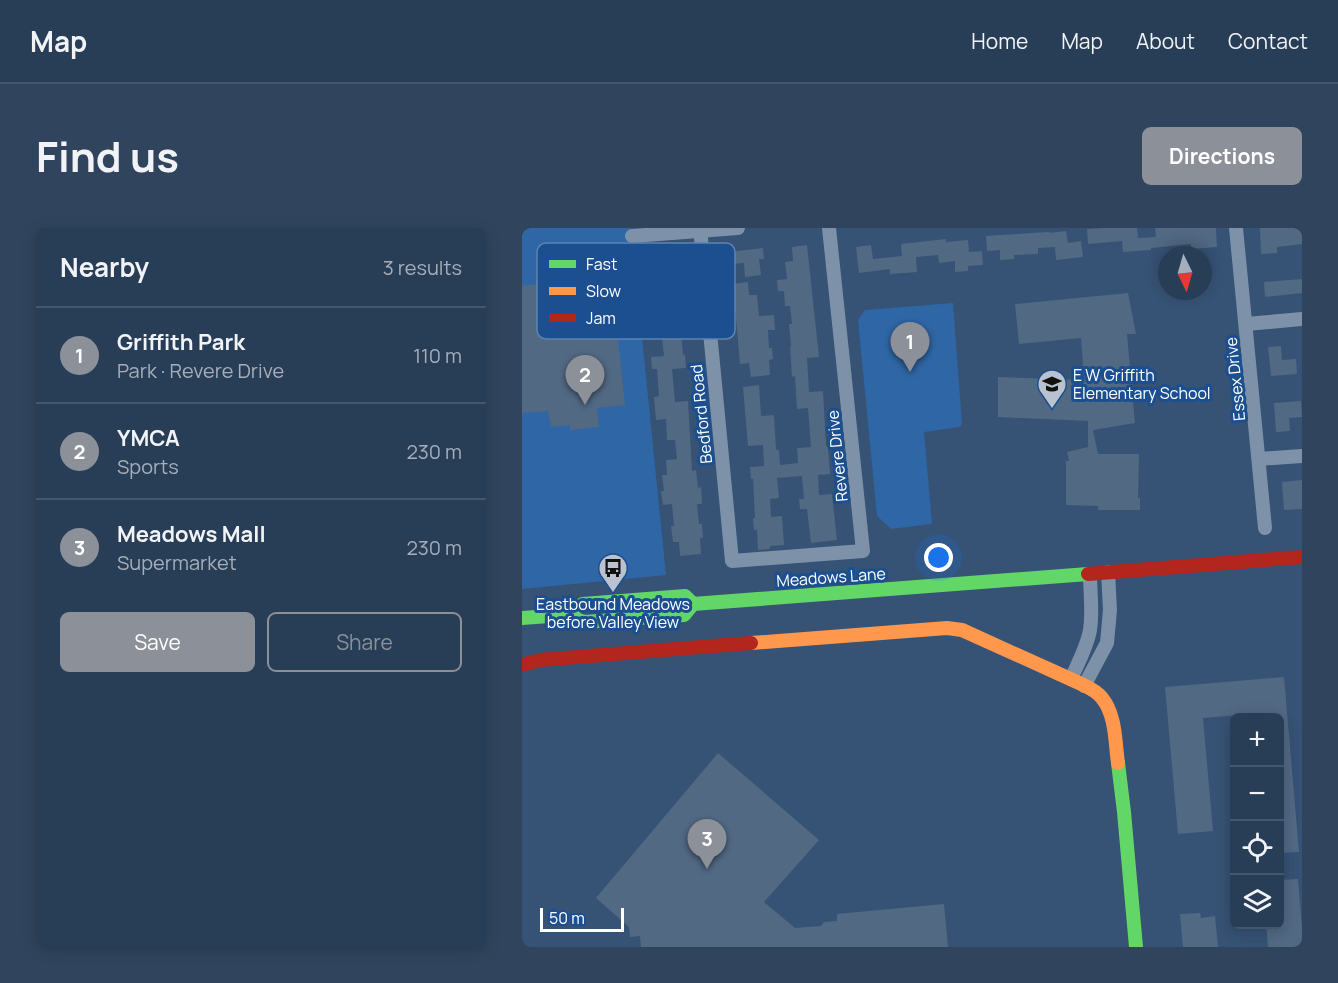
<!DOCTYPE html>
<meta charset="utf-8">
<style>
:root{--surface:#283e57;--page:#30455d;--text:#f1f3f6;--muted:#a5aeba;--line:#44576d;--accent:#8c9099}
body{margin:0;font-family:Manrope,sans-serif;background:var(--page);color:var(--text)}
.controls{position:absolute;right:18px;bottom:18px;display:grid;overflow:hidden;border-radius:9px;box-shadow:0 3px 15px #0003}
.controls button{width:54px;height:54px;display:grid;place-items:center;padding:0;border:0;border-bottom:2px solid var(--line);background:var(--surface);color:var(--text);font:30px sans-serif}
.compass{position:absolute;left:636px;top:18px;width:54px;height:54px;border-radius:50%;background:var(--surface);box-shadow:0 3px 15px #0003;rotate:175deg}
.scale{position:absolute;left:18px;bottom:15px;width:84px;box-sizing:border-box;padding-left:6px;border:3px solid #fff;border-top:0;font-size:16px;line-height:21px;white-space:nowrap;color:#fff;-webkit-text-stroke:4px #1b4f8f;paint-order:stroke}
.you{position:absolute;left:417px;top:330px;width:21px;height:21px;margin:-15px;border:4px solid #fff;border-radius:50%;background:#1a73e8;box-shadow:0 0 0 9px #1a73e833}
.badge{display:grid;place-items:center;width:39px;height:39px;border-radius:50%;background:var(--accent);color:#fff;font-size:20px;font-weight:700}
.pin{position:absolute;translate:-50% -50px;filter:drop-shadow(0 2px 3px #0008)}
.pin::after{content:'';position:absolute;top:32px;width:21px;height:18px;background:inherit;clip-path:polygon(0 0,100% 0,50% 100%)}
.list{margin:0;padding:0;list-style:none}
h2{display:flex;justify-content:space-between;align-items:center;height:78px;margin:0;padding:0 24px;font-size:26px}
h2 small{font-size:20px;font-weight:400;color:var(--muted)}
.list li{display:grid;grid-template-columns:39px 1fr auto;gap:18px;align-items:center;box-sizing:border-box;height:96px;padding:0 24px;border-top:2px solid var(--line)}
.list b{display:block;font-size:22px;white-space:nowrap}
.list p{margin:0;font-size:20px;white-space:nowrap;color:var(--muted)}
.list em{font-size:20px;font-style:normal;color:var(--muted)}
.actions{display:flex;gap:12px;padding:18px 24px}
.actions a{flex:1;padding:14px 0;border:2px solid var(--accent);border-radius:9px;text-align:center;font-size:21px;color:var(--accent)}
.actions .main{background:var(--accent);color:#fff}
.icon{flex:none;width:33px;height:33px;fill:none;stroke:currentColor;stroke-width:2;stroke-linecap:round;stroke-linejoin:round}
.map{position:relative;flex:none;width:780px;height:719px;overflow:hidden;border-radius:9px}
header{display:flex;align-items:center;gap:36px;box-sizing:border-box;height:84px;padding:0 30px;background:var(--surface);border-bottom:2px solid var(--line)}
header strong{font-size:28px}
nav{display:flex;gap:33px;margin-inline-start:auto;font-size:21px}
.intro{display:flex;align-items:center;justify-content:space-between;box-sizing:border-box;height:144px;padding:0 36px}
h1{margin:0;font-size:42px}
.button{padding:15px 27px;border-radius:9px;background:var(--accent);color:#fff;font-size:21px;font-weight:700}
main{display:flex;gap:36px;padding:0 36px}
aside{flex:1;background:var(--surface);border-radius:9px;box-shadow:0 3px 15px #0003}
.map>svg:first-child{display:block}
.green{fill:#2f66a5}
.building{fill:#526984}
.lines{fill:none;stroke-linecap:round;stroke-linejoin:round}
.street{stroke:#7d92a8;stroke-width:14}
.fast{stroke:#63d668;stroke-width:14}
.slow{stroke:#ff974d;stroke-width:14}
.jam{stroke:#b3261e;stroke-width:14}
.labels{text-anchor:middle;dominant-baseline:central;stroke-width:6;stroke-linejoin:round;paint-order:stroke}
.poi-label{font-size:16px;fill:#fff;stroke:#1b4f8f;text-anchor:start}
.street-label{font-size:16px;fill:#fff;stroke:#1b4f8f}
.key{fill:#1b4f8f;stroke:#5f84b1;stroke-width:1.5}
.key-label{font-size:16px;fill:#fff}
</style>
<header>
<strong>Map</strong>
<nav><a>Home</a><a>Map</a><a>About</a><a>Contact</a></nav>
</header>
<div class="intro"><h1>Find us</h1><a class="button">Directions</a></div>
<main>
<aside>
<h2>Nearby<small>3 results</small></h2>
<ul class="list">
<li><span class="badge">1</span><div><b>Griffith Park</b><p>Park · Revere Drive</p></div><em>110 m</em></li>
<li><span class="badge">2</span><div><b>YMCA</b><p>Sports</p></div><em>230 m</em></li>
<li><span class="badge">3</span><div><b>Meadows Mall</b><p>Supermarket</p></div><em>230 m</em></li>
</ul>
<div class="actions"><a class="main">Save</a><a>Share</a></div>
</aside>
<div class="map">
<svg width="780" height="719" viewBox="0 0 780 719">
<rect width="100%" height="100%" fill="#365274"/>
<g class="green">
<path d="M0,0H109L144,347L0,361Z"/>
<path d="M431,75L440,196L438,199L402,204L410,296L369,301L355,288L336,92L343,82Z"/>
</g>
<g class="building">
<path d="M581,0H615L616,10L634,9L633,0H694L695,19L669,21V16L629,20V22L601,24L600,13L566,16L565,1Z"/>
<path d="M738,0H780V16L755,19V25L739,26Z"/>
<path d="M544,3L546,15L559,13L561,29L534,32L533,19L516,20V26L492,27V31L478,32V22L465,23L464,8L527,4V5Z"/>
<path d="M424,11V14L446,12L447,24L460,23L461,37L446,38V43L433,44V33L417,35L416,27L394,29L395,44L368,46V41L337,45L334,19L349,17L351,31L380,28L379,16Z"/>
<path d="M285,17L297,129L285,130L287,164L301,163L304,218L306,217L308,246L296,247L297,267L310,266L315,312L289,315L285,281H278L277,271H282L280,248L255,250L257,270L248,271L249,289L260,288L262,317L248,318V321L236,322L235,302H232L231,290H233L231,251H229L228,239L242,238L241,217L226,218L221,159L237,157L239,188L252,187L254,222H257L258,237L276,235L275,220L289,219L286,180L275,181L273,148L270,149L268,119H269L267,96H270L268,78H263L262,63H256L255,52L265,51L263,34L271,33L270,19Z"/>
<path d="M241,20L242,31H237L239,47L223,49L222,35L208,36L207,24Z"/>
<path d="M151,27L159,90H158L161,127L163,126L164,140L150,141L153,174L166,173L170,243L174,242L176,260L179,259L180,276H175L177,296H180L181,310H178L179,326L158,328L157,314H151L149,298H152L150,276L141,277L139,263H142L140,247H145L144,232L155,231L153,212H145L144,191L134,192L132,169L137,168L135,141H130L129,129L142,128L140,111H144L142,91L131,92V85L126,86L124,63L131,62L129,44L137,43L135,29Z"/>
<path d="M65,34V37L73,36L78,74L92,72L103,177L75,180L77,199L48,202V197L29,199L26,183L0,185V58L31,54L29,38Z"/>
<path d="M780,51V65L743,69L742,54Z"/>
<path d="M226,54L227,67H235L237,88L252,87L253,102H246L247,120H250L251,131L247,132L248,147L229,149L227,135L218,136L211,56Z"/>
<path d="M606,65L614,106H605L613,195L571,202L576,226H617L616,270H618V282H576V278L544,277V233H547L545,224L566,219V193L476,189V149L562,152L559,110L497,116L493,76Z"/>
<path d="M759,118L760,132L774,131L775,146L749,148L746,119Z"/>
<path d="M779,173L780,189L767,190L768,203L754,204L752,175Z"/>
<path d="M780,252V281L762,282L760,254Z"/>
<path d="M762,449L777,624L758,625V489H731L730,486L681,490L691,603L656,606L643,459Z"/>
<path d="M196,525L297,612L242,674L273,700L299,698L302,694L315,693V686L422,676L426,719H119L118,708L108,709L107,699L74,670Z"/>
<path d="M776,651L780,700V719H746L744,696H758V652Z"/>
<path d="M678,685L679,690L693,688L696,719H661L658,686Z"/>
</g>
<g class="lines">
<g class="street">
<path d="M178,0L210,333L341,323L307,0"/>
<path d="M714,0L743,300"/>
<path d="M110,8L216,0"/>
<path d="M724,96L780,91"/>
<path d="M737,231L780,228"/>
<path d="M549,451C556,435 565,419 568,402C571,384 568,364 568,346"/>
<path d="M562,458L585,415L588,382L586,344"/>
</g>
<g class="fast">
<path d="M41,387L62,394L162,387L171,376"/>
<path d="M0,390L41,387L61,376L163,368L171,376L566,346"/>
<path d="M596,535L602,584L614,719"/>
</g>
<path class="slow" d="M229,415L425,400L440,402L555,454C563,458 574,462 580,470C594,487 593,514 596,535"/>
<g class="jam">
<path d="M566,346L780,329"/>
<path d="M0,437L18,432L229,415"/>
</g>
</g>
<defs>
<g id="school-pin" transform="scale(1.5)"><path d="M0 17L-7.5 6A9.5 9.5 0 1 1 7.5 6Z" fill="#b9c2ce" stroke="#1b4f8f"/><path d="M0-5L7-2L0 1L-7-2ZM-4 1L0 2.5L4 1V4Q0 6-4 4Z" fill="#111"/></g>
<g id="bus-pin" transform="scale(1.5)"><path d="M0 17L-7.5 6A9.5 9.5 0 1 1 7.5 6Z" fill="#b9c2ce" stroke="#1b4f8f"/><path d="M-5-6H5V4H4V6H2V4H-2V6H-4V4H-5ZM-3.5-4V0h7V-4ZM-3.5 1.2v1.5H-2V1.2ZM2 1.2v1.5H3.5V1.2Z" fill="#111"/></g>
</defs>
<g fill-rule="evenodd">
<use href="#school-pin" x="530" y="156"/>
<use href="#bus-pin" x="91" y="340"/>
</g>
<g class="labels">
<g class="poi-label">
<text x="551" y="147">E W Griffith<tspan x="551" dy="18">Elementary School</tspan></text>
<text x="91" y="376" text-anchor="middle">Eastbound Meadows<tspan x="91" dy="18">before Valley View</tspan></text>
</g>
<g class="street-label">
<text transform="translate(713 151) rotate(-96)">Essex Drive</text>
<text transform="translate(179 186) rotate(-96)">Bedford Road</text>
<text transform="translate(315 228) rotate(-96)">Revere Drive</text>
<text transform="translate(309 349) rotate(-4)">Meadows Lane</text>
</g>
</g>
<rect x="15" y="15" width="198" height="96" rx="9" class="key"/>
<rect x="27" y="32" width="27" height="8" fill="#63d668"/>
<rect x="27" y="59" width="27" height="8" fill="#ff974d"/>
<rect x="27" y="86" width="27" height="8" fill="#b3261e"/>
<g class="key-label">
<text x="64" y="42">Fast</text>
<text x="64" y="69">Slow</text>
<text x="64" y="96">Jam</text>
</g>
</svg>
<div class="controls">
<button>+</button>
<button>−</button>
<button><svg class="icon" aria-label="locate" viewBox="0 0 24 24"><circle cx="12" cy="12" r="6"/><path d="M12 2v4M12 18v4M2 12h4M18 12h4"/></svg></button>
<button><svg class="icon" aria-label="layers" viewBox="0 0 24 24"><path d="M12 4l9 5-9 5-9-5zM3 14l9 5 9-5"/></svg></button>
</div>
<svg class="compass" viewBox="-18 -18 36 36"><path d="M0-13l5 13h-10z" fill="#e53935"/><path d="M0 13l5-13h-10z" fill="#a5aeba"/></svg>
<div class="scale">50 m</div>
<div class="you"></div>
<div class="pin badge" style="left:388px;top:144px">1</div>
<div class="pin badge" style="left:63px;top:177px">2</div>
<div class="pin badge" style="left:185px;top:641px">3</div>
</div>
</main>
